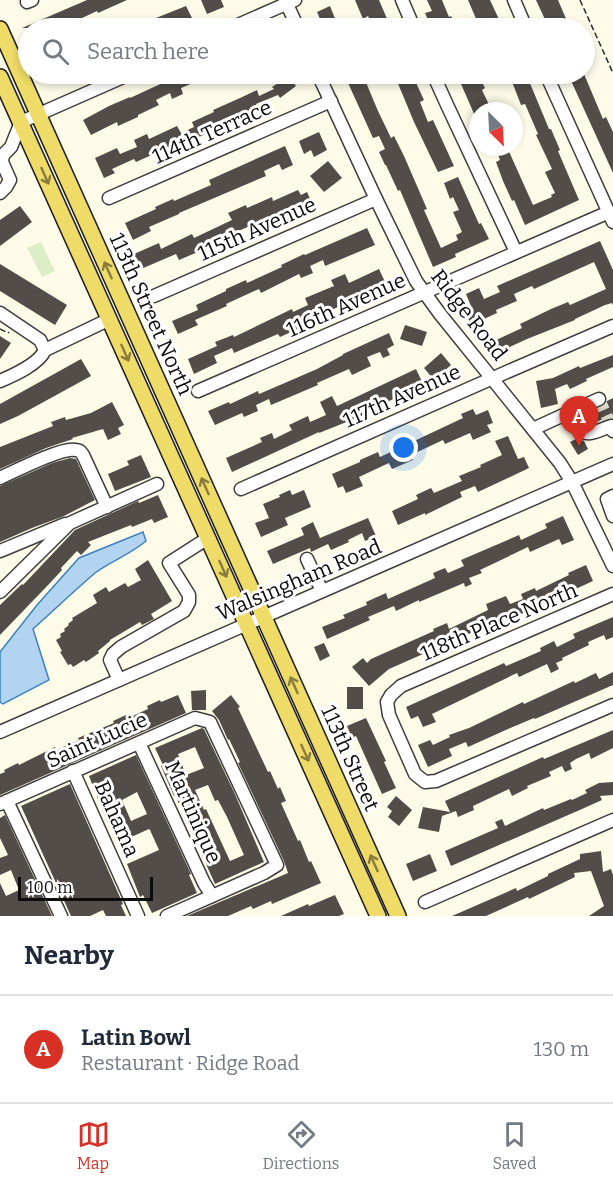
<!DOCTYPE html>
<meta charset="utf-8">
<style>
:root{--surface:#fff;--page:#f2f2f3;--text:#1f2937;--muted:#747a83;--line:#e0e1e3;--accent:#d93025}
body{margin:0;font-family:Bitter,serif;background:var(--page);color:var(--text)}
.compass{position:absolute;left:469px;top:102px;width:54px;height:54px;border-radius:50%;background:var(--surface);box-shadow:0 3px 9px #0003;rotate:156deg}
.scale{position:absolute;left:18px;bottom:15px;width:135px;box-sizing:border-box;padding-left:6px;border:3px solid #0b0b0b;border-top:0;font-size:16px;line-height:21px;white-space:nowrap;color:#0b0b0b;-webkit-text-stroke:4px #fff;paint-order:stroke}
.you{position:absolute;left:404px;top:448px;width:21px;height:21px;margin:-15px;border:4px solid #fff;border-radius:50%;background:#1a73e8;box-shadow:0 0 0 9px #1a73e833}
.badge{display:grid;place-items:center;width:39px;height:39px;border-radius:50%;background:var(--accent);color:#fff;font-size:20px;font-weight:700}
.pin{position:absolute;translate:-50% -50px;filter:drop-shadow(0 2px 3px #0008)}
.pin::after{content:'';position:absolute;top:32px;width:21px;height:18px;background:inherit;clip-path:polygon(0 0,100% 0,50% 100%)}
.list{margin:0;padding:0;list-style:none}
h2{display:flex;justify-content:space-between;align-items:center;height:78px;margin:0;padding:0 24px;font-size:26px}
h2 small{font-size:20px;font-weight:400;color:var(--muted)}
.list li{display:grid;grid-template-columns:39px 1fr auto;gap:18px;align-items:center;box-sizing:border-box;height:108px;padding:0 24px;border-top:2px solid var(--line)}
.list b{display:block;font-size:22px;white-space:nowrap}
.list p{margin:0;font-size:20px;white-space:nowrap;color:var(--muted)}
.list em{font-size:20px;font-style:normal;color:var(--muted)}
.icon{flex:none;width:33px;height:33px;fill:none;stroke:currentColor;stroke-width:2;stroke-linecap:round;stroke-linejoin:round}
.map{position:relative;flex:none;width:613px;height:916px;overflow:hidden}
.search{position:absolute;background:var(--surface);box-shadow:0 3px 9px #0003;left:18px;right:18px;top:18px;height:66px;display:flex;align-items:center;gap:15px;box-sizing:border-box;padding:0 21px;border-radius:33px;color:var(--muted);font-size:22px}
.sheet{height:186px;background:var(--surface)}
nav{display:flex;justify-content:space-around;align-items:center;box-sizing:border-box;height:84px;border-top:2px solid var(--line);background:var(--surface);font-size:16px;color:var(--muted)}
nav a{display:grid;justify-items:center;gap:3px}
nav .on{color:var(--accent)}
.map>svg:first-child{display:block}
.pitch{fill:#dcedc7}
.water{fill:#b2d4f1;stroke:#3e82c3;stroke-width:1.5}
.building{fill:#524d48;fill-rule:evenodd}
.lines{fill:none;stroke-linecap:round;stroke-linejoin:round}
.minor-tunnel{stroke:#dad8c8;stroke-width:12;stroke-dasharray:12 6;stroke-linecap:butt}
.minor-casing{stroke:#3e3e3e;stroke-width:15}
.major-casing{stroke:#1c1c1c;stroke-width:18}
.path{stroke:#2d2d2d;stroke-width:1.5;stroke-dasharray:6 3;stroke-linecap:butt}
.minor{stroke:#fff;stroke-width:12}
.major{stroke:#efdb68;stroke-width:15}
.oneway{stroke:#887d3e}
.labels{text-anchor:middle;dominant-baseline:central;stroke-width:6;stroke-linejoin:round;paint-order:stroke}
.street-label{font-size:21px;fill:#0b0b0b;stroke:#fff}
</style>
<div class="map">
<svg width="613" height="916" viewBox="0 0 613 916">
<rect width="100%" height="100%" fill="#fefce9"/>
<path class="pitch" d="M41,242L55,271L42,277L27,248Z"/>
<path class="water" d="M143,532L146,541C131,554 111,561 95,573C74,591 53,611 33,629L49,680L3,704L0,702V652L37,605L79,558Z"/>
<g class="building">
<path d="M87,0H127L98,13L97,11L82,18L85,25L77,28H22Z"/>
<path d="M201,0H221L224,7L207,14Z"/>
<path d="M355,0H379L391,28H374L368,16L363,19Z"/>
<path d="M427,0H442L449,17L451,16L457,28H440L435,18L428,20L425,13L432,11Z"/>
<path d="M468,0H490L503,28H480Z"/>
<path d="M536,0H558L570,28H549Z"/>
<path d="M186,6L192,18L169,28H131Z"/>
<path d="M330,6L338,26L333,28H324L317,12Z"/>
<path d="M53,74H78L57,83Z"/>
<path d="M182,74H223L200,84L198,81L181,88L183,94L172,99L170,93L156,100L159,105L138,115V117L118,126L117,122L91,135L83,120L109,106L130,97V98Z"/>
<path d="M280,74L283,79L289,76L296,86L280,98L278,95L256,104L259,110L234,121L231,116L210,125L213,131L163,152V150L136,162L134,159L112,169L115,173L104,178L95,158L117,148L120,154L137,147L134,140L147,134L149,139L177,126L181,133L194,127L192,122L214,112L213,110L240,98L257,90L259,96L274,89L272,87L278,83L274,78Z"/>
<path d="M344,74H379L365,80L378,111L391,138L394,136L404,156L427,209L424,210L441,248L458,240L456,235L462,232L453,212L459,210L453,197L450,199L444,183L458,177L479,224L481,223L489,239L455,254L456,257L433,267L400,190L398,191L386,165H385L379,152L385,149L379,136L373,138Z"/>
<path d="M394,74H412L424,100L420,102L428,122L433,120L454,166L438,172L414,122Z"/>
<path d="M466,74H478L485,88L482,90L492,111H478V123L458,77Z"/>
<path d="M509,74H519L521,79L527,76L549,129H551L560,150L558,151L579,200L525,225L514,200L512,201L503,181L496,162L500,160L495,147H507L533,205L552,197L551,195L555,193L545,172L552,169L536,135L538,134L525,104L521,105Z"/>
<path d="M568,74H584L603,119L606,117L613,132V173Z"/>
<path d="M319,132L327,150L314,157L311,150L304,154L299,141Z"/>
<path d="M285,146L293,165L282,170L279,164L264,171L266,176L179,213V214L149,227L151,231L133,240L125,223L156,209L155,207L173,199L174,201L211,185L209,180Z"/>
<path d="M328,161L342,178L324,192L310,176Z"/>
<path d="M298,190L301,195L307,192L312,203L263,224L261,221L225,237L226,240L179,260L176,254L141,269L134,254L159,243L161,249L192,234L194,238L232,220L228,213L246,205L247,208L272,197L273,201Z"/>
<path d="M20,206L32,222L0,246V220Z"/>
<path d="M367,228L375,245L325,266L323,260L310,266L313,273L301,278L299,274L261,293L259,289L226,304L227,306L195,320L198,325L178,334L172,321L198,310L196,305L226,291V289L246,280L247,283L282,267L281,265L304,254L305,255Z"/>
<path d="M600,241L613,270V305L612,303L605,305L575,319V320L527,339L499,352L494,341L522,328L520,324L551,309L568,302L570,305L606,289L594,262L534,289L532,286L514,294L517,301L496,310L497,313L471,325L466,313L473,311L466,294L479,288L484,299L500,292L497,286Z"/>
<path d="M0,264L67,305L55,325L0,291Z"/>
<path d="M379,269L386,284L321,315L318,309L296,319L300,328L280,337L278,334L234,353L232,348L214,356L217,363L194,374L188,359L217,346L215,342L233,335L234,337L292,309L293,312L308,305L305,298L334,286L331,280L345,274L349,283Z"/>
<path d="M405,325L427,332L422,346L400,339Z"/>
<path d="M389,333L394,345L387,349L390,355L383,358L380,352L367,357L371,366L352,375L349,369L317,383L318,385L271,405L269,399L256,405L258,411L244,417L242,413L215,425L208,411L229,402L230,404L258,391L259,394L287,382L317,369L343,355V354Z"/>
<path d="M0,336L11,343L0,359Z"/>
<path d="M441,353L451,365L434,380L424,368Z"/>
<path d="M613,355V367L586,379L587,381L570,389L567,384L555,389L558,404L541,408L536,381L553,378L579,366L580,368Z"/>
<path d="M81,359L91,376L18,416L0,424V404Z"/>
<path d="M416,369L424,386L368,410L369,413L319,433V432L232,472L226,458L262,442L260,438L272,433L274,439L292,430L289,425L308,416L310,422L326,415L320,402L332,396L337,406Z"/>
<path d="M613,398V415L591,424H587L581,416L602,407L607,401Z"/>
<path d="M112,402L124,425L118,428L121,434L108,440L103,429L72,438L73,439L46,448L0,469V447L53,426L51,422L65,417L66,420L91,413Z"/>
<path d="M473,409L476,415L488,410L493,423L487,425L491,432L473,440L470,433L445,444L443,440L411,455L413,460L392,469L389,463L359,477L363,486L346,493L343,486L338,488L332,474L360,462V460L378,452L380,457L412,442L463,418L461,414Z"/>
<path d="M508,436L518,459L524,457L529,468L478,492L475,486L460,492L462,497L425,515V513L398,525L392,511L418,499L416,495L431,488L434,493L462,481L459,476L481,467L480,465L502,455L495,441Z"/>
<path d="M578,438L584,441L588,449L578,455L570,442Z"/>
<path d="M141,455L151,477L115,491L108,474L129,465L127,461Z"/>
<path d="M70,458L76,459L95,500L64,516L32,528L0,542V486L52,463Z"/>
<path d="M290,490L292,495L304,490L311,507L285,518L288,525L261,537L255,523L269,518L263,504L280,497L279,495Z"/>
<path d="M158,495L168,517L154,523L152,519L132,527L131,525L88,542L91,545L81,555L77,551L61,568L62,570L50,583L0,635V605L22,584L23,585L75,530L138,501L139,503Z"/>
<path d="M563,516L574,540L562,545L559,539L530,552L528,547L480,570L482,573L469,578L472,584L465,587L464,583L419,602V600L396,611L394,606L368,617L370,620L327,639L322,627L345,618L343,615L367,605L366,602L386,593L388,599L435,578L433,573L445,568L448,573L464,566L461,560L519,535L521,540L547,528L545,524Z"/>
<path d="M368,518L376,536L365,541L362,533L348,540L349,542L331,550L328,544L311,552L310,548L273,564L267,551L304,535L301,528L313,522L320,538Z"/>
<path d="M148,560L172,601L151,614L154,619L142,625L140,622L110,640V641L98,651L99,653L86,662L84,660L73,667L71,664L68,665L60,652L62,651L56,640L61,637L60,634L65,631L64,629L69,625L68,624L73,620L72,618L97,603L93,595L106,587L109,592L125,583L128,587L141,580L135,569Z"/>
<path d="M586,565L593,581L519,615L518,613L489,625L389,669L369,686L352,667L363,658L367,663L371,659L434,631L433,629L447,623L449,629L488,610L486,604L506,596L510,604L523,599L521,594L535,588L536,591L569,575L568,573Z"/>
<path d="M613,617V637L606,640L604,635L588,642L589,645L562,658L563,660L556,663L559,669L551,673L547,664L519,677L517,673L432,714L436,722L423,727L418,716L411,719L406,707L504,663L506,666L541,651L540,648L554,641L557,647L575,638L573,634Z"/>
<path d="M324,643L330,656L320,661L314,647Z"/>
<path d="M613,672V685L535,719L534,718L508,729L468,747L466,742L449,749L452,756L428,767L418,745L430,740L433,745L450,737L449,735L469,728L523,702L524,704L574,681L575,683L596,673L599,679Z"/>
<rect x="347" y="687" width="16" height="22"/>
<path d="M206,690V710H192L191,691Z"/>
<path d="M178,695L186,713L0,795V774L5,772L4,770L18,763L19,765L55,747L57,750L79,740L78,738L114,723L113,721L126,715L128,718L148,709L147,706L160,700L161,702Z"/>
<path d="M231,695L240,707L238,708L268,772L270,771L278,789L280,787L286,801L281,803L298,841L300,840L309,862L311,861L321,883L272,904L271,901L253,909L251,906L228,916H187L288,873L284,861L238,763L240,762L229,739L228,740L219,720L212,711Z"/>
<path d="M366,718L386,761L384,762L396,788L382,794L356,736L352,738L347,726Z"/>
<path d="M202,728L204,729L234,792L264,862L215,884L175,795L174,796L167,780L161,766L163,765L155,748ZM195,747L204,768L186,775L178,754ZM208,785L215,801L218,800L227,817L244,855L230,861L206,809L204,810L195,790Z"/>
<path d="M613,730V748L591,759L589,753L576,759L570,763L572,769L565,772L562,766L549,772L551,776L527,786L528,788L512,796L509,789L473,806L474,810L458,817L456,811L442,816L439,832L418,828L423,807L450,812L445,801L543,757L544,759Z"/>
<path d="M136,755L191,874L189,875L197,893L152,913L143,895L140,897L127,864L159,850L150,830L149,829L118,843L103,812L89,776ZM137,792L147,814L131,821L122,800Z"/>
<path d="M613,782V795L600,796L602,800L582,809L451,866L445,851L498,828L495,822L502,819L505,826L543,808L544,810L571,799L572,800L587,793L585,790L599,783Z"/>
<path d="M70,784L123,904L121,905L126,916H106L103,910L90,916H71L21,806Z"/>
<path d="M396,796L412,810L399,826L388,817L392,811L387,807Z"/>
<path d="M5,815L52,916H0V883L6,896L19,890L11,870L0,875V858L8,855L0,838V818Z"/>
<path d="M601,851L603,872L611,869L613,875V916H589L604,906L591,871L574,873L575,877L529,899L528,897L486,916H452L516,888L517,891L548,876V874L580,859V854Z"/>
<path d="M430,854L437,871L413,881L406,864Z"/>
<path d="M335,895L344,914L339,916H281L308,904L309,906Z"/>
</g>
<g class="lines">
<path class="minor-tunnel" d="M599,399L611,426"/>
<g class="minor-casing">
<g id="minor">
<path d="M285,0L298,28"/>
<path d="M402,0L414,28"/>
<path d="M514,0L526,28"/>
<path d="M27,2L32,0"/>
<path d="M231,28L295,0"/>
<path d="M318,74L376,199L416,281L440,314L560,463L572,482L613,566"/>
<path d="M433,74L448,107L516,252"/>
<path d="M546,74L613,222"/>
<path d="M0,193L6,187L10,180L2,162L3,155L11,147L21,122L130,74"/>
<path d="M109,198L331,101"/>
<path d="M154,296L376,199"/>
<path d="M0,313L40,340L45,350"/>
<path d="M0,381C14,375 39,364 45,350L110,319"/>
<path d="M198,391L609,212"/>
<path d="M570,412L599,399"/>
<path d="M533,429L570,412C583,439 585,436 611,426L613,431"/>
<path d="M0,478C15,471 62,447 75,450C80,450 80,451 83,455L107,507"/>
<path d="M241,489L493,378L613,326"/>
<path d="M613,496L607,499L613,516"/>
<path d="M0,551L65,524"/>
<path d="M307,559L322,591"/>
<path d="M0,592L70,523L157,484"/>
<path d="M613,594L401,686L391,695L387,702L389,715L415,774L425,782L436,781L613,705"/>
<path d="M119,680L110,660L113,654L121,647L184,611L189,602V595L169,563L208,538"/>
<path d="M0,732L613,464"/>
<path d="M139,743L204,883L212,896"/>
<path d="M73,771L138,916"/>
<path d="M7,801L61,916"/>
<path d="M0,804L195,718L210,722L277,865L264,873L167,916"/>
<path d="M425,902L613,820"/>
</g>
</g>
<g class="major-casing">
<g id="major">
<path d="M0,29L398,916"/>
<path d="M0,77L378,916"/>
</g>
</g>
<g class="path">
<path d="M580,0L613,73"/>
<path d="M0,329L8,333L9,332"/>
</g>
<use href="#minor" class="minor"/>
<use href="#major" class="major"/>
</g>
<defs><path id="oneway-shaft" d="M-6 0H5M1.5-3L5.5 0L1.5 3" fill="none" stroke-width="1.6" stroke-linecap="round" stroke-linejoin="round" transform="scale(1.5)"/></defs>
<g class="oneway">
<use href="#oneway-shaft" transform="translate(45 176) rotate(66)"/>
<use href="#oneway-shaft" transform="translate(108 270) rotate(-114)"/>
<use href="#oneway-shaft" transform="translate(125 353) rotate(66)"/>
<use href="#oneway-shaft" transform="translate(205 486) rotate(-114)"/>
<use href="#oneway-shaft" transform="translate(223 569) rotate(66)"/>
<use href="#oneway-shaft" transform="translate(294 685) rotate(-114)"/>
<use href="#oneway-shaft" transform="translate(305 753) rotate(66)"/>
<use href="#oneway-shaft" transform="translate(374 863) rotate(-114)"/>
</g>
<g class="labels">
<g class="street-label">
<text transform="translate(212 132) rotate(-24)">114th Terrace</text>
<text transform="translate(257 229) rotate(-24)">115th Avenue</text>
<text transform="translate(346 305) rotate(-24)">116th Avenue</text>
<text transform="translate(151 314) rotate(66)">113th Street North</text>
<text transform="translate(469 315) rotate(52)">Ridge Road</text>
<text transform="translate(402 396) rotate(-24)">117th Avenue</text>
<text transform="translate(299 580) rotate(-23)">Walsingham Road</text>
<text transform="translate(499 622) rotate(-23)">118th Place North</text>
<text transform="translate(97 740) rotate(-24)">Saint Lucie</text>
<text transform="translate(350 758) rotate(66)">113th Street</text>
<text transform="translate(193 812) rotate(66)">Martinique</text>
<text transform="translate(117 819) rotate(66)">Bahama</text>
</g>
</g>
</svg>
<svg class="compass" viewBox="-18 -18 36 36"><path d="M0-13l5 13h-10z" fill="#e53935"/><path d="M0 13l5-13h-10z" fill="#747a83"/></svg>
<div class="scale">100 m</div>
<div class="you"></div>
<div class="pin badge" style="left:579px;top:446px">A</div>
<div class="search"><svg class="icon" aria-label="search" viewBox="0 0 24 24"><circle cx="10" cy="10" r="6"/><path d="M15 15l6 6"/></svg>Search here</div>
</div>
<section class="sheet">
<h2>Nearby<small></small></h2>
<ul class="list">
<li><span class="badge">A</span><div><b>Latin Bowl</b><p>Restaurant · Ridge Road</p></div><em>130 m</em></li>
</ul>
</section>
<nav>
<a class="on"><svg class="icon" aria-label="map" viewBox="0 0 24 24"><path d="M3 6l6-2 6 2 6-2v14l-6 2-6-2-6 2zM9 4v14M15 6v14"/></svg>Map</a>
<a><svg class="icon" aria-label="directions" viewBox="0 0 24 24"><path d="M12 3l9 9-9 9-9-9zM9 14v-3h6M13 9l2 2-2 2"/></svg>Directions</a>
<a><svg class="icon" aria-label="saved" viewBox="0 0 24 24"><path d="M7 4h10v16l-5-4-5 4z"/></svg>Saved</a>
</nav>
